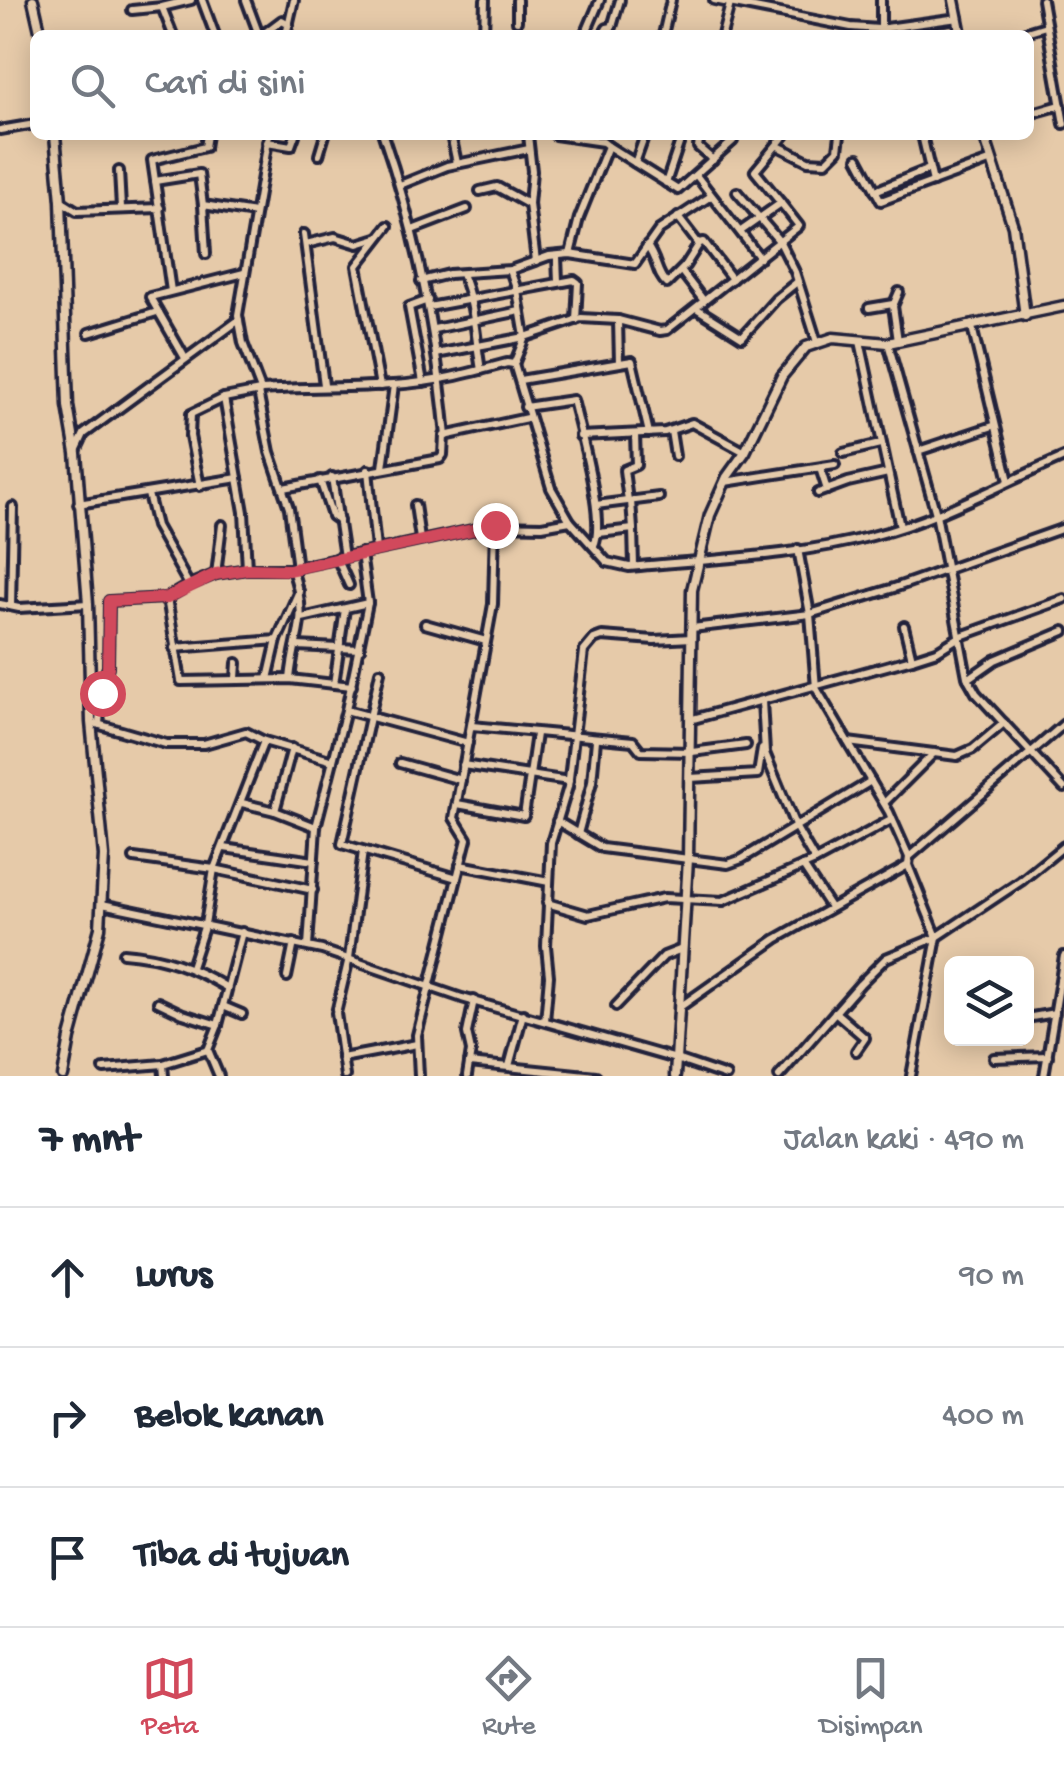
<!DOCTYPE html>
<html lang="id">
<meta charset="utf-8">
<style>
:root{--surface:#fff;--page:#f6f6f7;--text:#1f2937;--muted:#747a83;--line:#e0e1e3;--accent:#d1495b}
body{margin:0;font-family:"Gochi Hand",sans-serif;background:var(--page);color:var(--text)}
.controls{position:absolute;right:30px;bottom:30px;display:grid;overflow:hidden;border-radius:15px;box-shadow:0 5px 25px #0003}
.controls button{width:90px;height:90px;display:grid;place-items:center;padding:0;border:0;border-bottom:2px solid var(--line);background:var(--surface);color:var(--text);font:50px sans-serif}
.stop{position:absolute;width:30px;height:30px;margin:-22px;border:8px solid #d1495b;border-radius:50%;background:#fff}
.stop.end{background:#d1495b;border-color:#fff;box-shadow:0 2px 10px #0008}
.list{margin:0;padding:0;list-style:none}
h2{display:flex;justify-content:space-between;align-items:center;height:130px;margin:0;padding:0 40px;font-size:42px}
h2 small{font-size:32px;font-weight:400;color:var(--muted)}
.list li{display:grid;grid-template-columns:65px 1fr auto;gap:30px;align-items:center;box-sizing:border-box;height:140px;padding:0 40px;border-top:2px solid var(--line)}
.list b{display:block;font-size:38px;white-space:nowrap}
.list em{font-size:32px;font-style:normal;color:var(--muted)}
.icon{flex:none;width:55px;height:55px;fill:none;stroke:currentColor;stroke-width:2;stroke-linecap:round;stroke-linejoin:round}
.map{position:relative;flex:none;width:1064px;height:1076px;overflow:hidden}
.search{position:absolute;background:var(--surface);box-shadow:0 5px 25px #0003;left:30px;right:30px;top:30px;height:110px;display:flex;align-items:center;gap:25px;box-sizing:border-box;padding:0 35px;border-radius:15px;color:var(--muted);font-size:38px}
.sheet{height:550px;background:var(--surface)}
nav{display:flex;justify-content:space-around;align-items:center;box-sizing:border-box;height:140px;border-top:2px solid var(--line);background:var(--surface);font-size:28px;color:var(--muted)}
nav a{display:grid;justify-items:center;gap:5px}
nav .on{color:var(--accent)}
.map>svg:first-child{display:block}
.lines{fill:none;stroke-linecap:round;stroke-linejoin:round}
.minor-casing{stroke:#22223b;stroke-width:14}
.tertiary-casing{stroke:#22223b;stroke-width:15}
.minor{stroke:#e5cbac;stroke-width:6}
.tertiary{stroke:#e5cbac;stroke-width:8}
.route{stroke:#d1495b;stroke-width:12}
</style>
<div class="map">
<svg width="1064" height="1076" viewBox="0 0 1064 1076">
<rect width="100%" height="100%" fill="#e6caa9"/>
<filter id="ink" filterUnits="userSpaceOnUse"><feTurbulence type="fractalNoise" baseFrequency=".01" numOctaves="2"/><feDisplacementMap in="SourceGraphic" scale="20" xChannelSelector="R" yChannelSelector="G"/><feConvolveMatrix kernelMatrix="1 2 1 2 8 2 1 2 1" color-interpolation-filters="sRGB"/></filter>
<g filter="url(#ink)">
<g class="lines">
<g class="minor-casing">
<g id="minor">
<path d="M202,0L215,35"/>
<path d="M246,0L259,35"/>
<path d="M714,0L851,27L879,29L958,18"/>
<path d="M1042,0L1064,124"/>
<path d="M132,10L162,7"/>
<path d="M517,21V0"/>
<path d="M881,29V0"/>
<path d="M173,35L162,7L191,0"/>
<path d="M262,35L282,20L289,24"/>
<path d="M286,35L294,0"/>
<path d="M484,35L485,0"/>
<path d="M585,35L600,0"/>
<path d="M603,35L607,28L612,27L620,0"/>
<path d="M663,35L671,0"/>
<path d="M722,35L730,4"/>
<path d="M1016,35L1046,26"/>
<path d="M1029,114L1061,105"/>
<path d="M0,130L35,124"/>
<path d="M269,135L238,315L243,343L261,390C305,387 349,388 393,385C432,383 470,373 507,363L514,364L551,488L570,521L607,562L629,567C709,559 794,557 872,536C939,519 1001,484 1064,457"/>
<path d="M383,135C417,233 436,333 446,436"/>
<path d="M451,135L457,163"/>
<path d="M528,135L532,171L529,204L536,261"/>
<path d="M555,135L603,142L608,146L579,218L570,254"/>
<path d="M700,135L698,147L713,160"/>
<path d="M922,135L933,182"/>
<path d="M267,142L291,146L295,135"/>
<path d="M608,146L678,190L733,141"/>
<path d="M778,146L808,161L826,162L838,150L840,135"/>
<path d="M319,155L325,135"/>
<path d="M858,158L881,201L992,160"/>
<path d="M635,163L645,135"/>
<path d="M119,171L121,208"/>
<path d="M696,175L760,258"/>
<path d="M155,181L199,174L203,205L255,213"/>
<path d="M666,183L682,135"/>
<path d="M400,185L447,166L529,149"/>
<path d="M480,191L497,187L528,204"/>
<path d="M875,191L929,169"/>
<path d="M737,192L780,242L795,272L817,342"/>
<path d="M61,201L77,211L160,208"/>
<path d="M781,203L755,171L785,135"/>
<path d="M203,205L206,254"/>
<path d="M678,217L698,243L704,242L732,279"/>
<path d="M412,230L467,209"/>
<path d="M304,234L324,385"/>
<path d="M306,244L335,237L358,244L377,238"/>
<path d="M647,246C658,261 656,274 667,284L685,266L699,244"/>
<path d="M557,257L558,281"/>
<path d="M510,270L517,290L525,337L514,364"/>
<path d="M681,271L704,301"/>
<path d="M462,274C475,304 475,337 481,370"/>
<path d="M421,281L449,274L510,270L549,256L570,254L635,264L659,230L711,196"/>
<path d="M171,291L152,160L205,147L207,135"/>
<path d="M429,307L574,280L578,283L576,320"/>
<path d="M696,308L742,337L776,299L797,282"/>
<path d="M869,308L893,304"/>
<path d="M618,320L619,363"/>
<path d="M972,327L1009,481"/>
<path d="M434,329L520,311"/>
<path d="M89,333L157,312"/>
<path d="M860,341L900,527"/>
<path d="M898,341L893,306L899,292"/>
<path d="M888,343L936,514L967,677L976,693L1064,788"/>
<path d="M436,354L525,337L581,318L618,320L660,331L667,330L799,226L781,203L741,231"/>
<path d="M185,358L150,297L244,273"/>
<path d="M520,380L632,361L649,433"/>
<path d="M423,382L409,307L428,300"/>
<path d="M380,386L357,266L388,226"/>
<path d="M258,392L270,452L289,508L297,568"/>
<path d="M525,407L573,400C580,429 606,522 594,545"/>
<path d="M671,431L675,456"/>
<path d="M580,436L665,432L692,423L745,452"/>
<path d="M76,451L84,434L239,320"/>
<path d="M918,451L993,426"/>
<path d="M843,453L880,444"/>
<path d="M383,468L394,385"/>
<path d="M820,468L827,490"/>
<path d="M368,470L376,549"/>
<path d="M332,477L344,557"/>
<path d="M238,478L244,512L247,569"/>
<path d="M320,480L332,516L339,521"/>
<path d="M725,482L835,465"/>
<path d="M200,486L190,436L191,414L224,398L260,391"/>
<path d="M283,488L440,459L443,455L444,436L527,418"/>
<path d="M818,493L848,482L888,473"/>
<path d="M628,501L624,470L636,465L635,434"/>
<path d="M631,501L633,529"/>
<path d="M78,504L238,478L224,398"/>
<path d="M415,505L420,539"/>
<path d="M596,505L659,497"/>
<path d="M599,533L633,529L634,566"/>
<path d="M798,549L810,614L816,688L889,812L909,857L908,865L937,937L911,1076"/>
<path d="M337,558L349,585"/>
<path d="M216,574L222,525"/>
<path d="M189,585L216,574L247,569H289L495,525L542,526L570,521"/>
<path d="M167,598L181,681L290,679L352,686"/>
<path d="M0,604L19,608L88,604"/>
<path d="M11,606L13,507"/>
<path d="M302,618L368,603"/>
<path d="M425,624L486,641"/>
<path d="M904,626L912,659"/>
<path d="M692,628L810,614L894,588L1064,528"/>
<path d="M297,646L360,649"/>
<path d="M174,648L277,640L299,591"/>
<path d="M380,672L342,844L457,878"/>
<path d="M236,678L237,663"/>
<path d="M268,679L277,640"/>
<path d="M290,679C295,628 310,624 292,569"/>
<path d="M968,679L995,660L1064,631"/>
<path d="M334,684L345,609"/>
<path d="M762,701L765,753L796,828L815,861"/>
<path d="M346,710L468,743"/>
<path d="M693,719L912,659L937,651L961,636L1064,599"/>
<path d="M97,724L166,744H204L246,732L264,741L333,761"/>
<path d="M99,724L102,683L108,667L109,601L167,598L189,585L156,526L148,494"/>
<path d="M472,726L633,741L641,751L692,752L746,745"/>
<path d="M848,742L957,756L973,749L1004,723"/>
<path d="M400,763L461,780"/>
<path d="M463,765L569,781"/>
<path d="M690,778L758,774L762,749"/>
<path d="M242,803L275,811L316,827"/>
<path d="M884,803L934,753"/>
<path d="M457,804L524,816L536,734"/>
<path d="M275,811L292,748"/>
<path d="M557,821L602,848L728,864L742,859L871,781"/>
<path d="M578,834L592,782L596,740"/>
<path d="M224,848L314,861"/>
<path d="M909,857L1064,724"/>
<path d="M134,858L214,869L313,890"/>
<path d="M460,865L549,882"/>
<path d="M803,866L830,907"/>
<path d="M547,903L588,915L664,898L723,901L815,861L891,820"/>
<path d="M102,904L322,950L462,998L676,1059L726,1076"/>
<path d="M308,946L316,827L346,710L368,603L361,553"/>
<path d="M123,953C163,956 192,967 226,987"/>
<path d="M191,967L205,924L214,869L264,741"/>
<path d="M287,977L294,943"/>
<path d="M158,1002L183,1014L218,1025"/>
<path d="M223,1006L242,1014"/>
<path d="M616,1006L664,956L682,949"/>
<path d="M680,1007L776,939L908,865"/>
<path d="M835,1012L865,1038L856,1051"/>
<path d="M1026,1018L1055,1013"/>
<path d="M545,1021L549,976L546,946L551,843L568,787L584,651L594,639L602,636L654,640L692,638"/>
<path d="M208,1050L219,1076"/>
<path d="M342,1058L417,1044"/>
<path d="M994,1058L1048,1056"/>
<path d="M469,1063L596,1076"/>
<path d="M163,1064L164,1076"/>
<path d="M509,1066L523,1014"/>
<path d="M104,1069L163,1064L208,1050L218,1025L242,932"/>
<path d="M345,1076L336,1013L349,958L363,851"/>
<path d="M419,1076L417,1035L467,839L454,818L493,604L495,525"/>
<path d="M467,1076L471,1051L467,1033L474,1000"/>
<path d="M779,1076L860,984L886,958L937,937L1021,881L1064,846"/>
<path d="M1044,1076L1064,956"/>
</g>
</g>
<g class="tertiary-casing">
<g id="tertiary">
<path d="M33,0L41,35"/>
<path d="M954,0L961,35"/>
<path d="M55,135L61,201L68,406L76,453L88,604L91,722L104,856L100,928L70,1038L63,1076"/>
<path d="M984,135L1013,226L1025,316"/>
<path d="M675,1076L688,859L692,590L710,515L727,477L745,452L782,376L806,347L833,338L888,343L1064,306"/>
</g>
</g>
<use href="#minor" class="minor"/>
<use href="#tertiary" class="tertiary"/>
</g>
</g>
<g class="lines" filter="url(#ink)">
<path class="route" d="M102,693V683L108,668L109,601L167,598L216,574L248,569L289,570L495,525"/>
</g>
</svg>
<div class="controls">
<button><svg class="icon" aria-label="layers" viewBox="0 0 24 24"><path d="M12 4l9 5-9 5-9-5zM3 14l9 5 9-5"/></svg></button>
</div>
<div class="stop" style="left:102px;top:693px"></div>
<div class="stop end" style="left:495px;top:525px"></div>
<div class="search"><svg class="icon" aria-label="search" viewBox="0 0 24 24"><circle cx="10" cy="10" r="6"/><path d="M15 15l6 6"/></svg>Cari di sini</div>
</div>
<section class="sheet">
<h2>7 mnt<small>Jalan kaki · 490 m</small></h2>
<ul class="list">
<li><svg class="icon" aria-label="ahead" viewBox="0 0 24 24"><path d="M12 20V5M6 11l6-6 6 6"/></svg><div><b>Lurus</b></div><em>90 m</em></li>
<li><svg class="icon" aria-label="right" viewBox="0 0 24 24"><path d="M7 20v-9h11M14 6l5 5-5 5"/></svg><div><b>Belok kanan</b></div><em>400 m</em></li>
<li><svg class="icon" aria-label="arrive" viewBox="0 0 24 24"><path d="M6 21V4h12l-3 4 3 4H6"/></svg><div><b>Tiba di tujuan</b></div></li>
</ul>
</section>
<nav>
<a class="on"><svg class="icon" aria-label="map" viewBox="0 0 24 24"><path d="M3 6l6-2 6 2 6-2v14l-6 2-6-2-6 2zM9 4v14M15 6v14"/></svg>Peta</a>
<a><svg class="icon" aria-label="directions" viewBox="0 0 24 24"><path d="M12 3l9 9-9 9-9-9zM9 14v-3h6M13 9l2 2-2 2"/></svg>Rute</a>
<a><svg class="icon" aria-label="saved" viewBox="0 0 24 24"><path d="M7 4h10v16l-5-4-5 4z"/></svg>Disimpan</a>
</nav>
